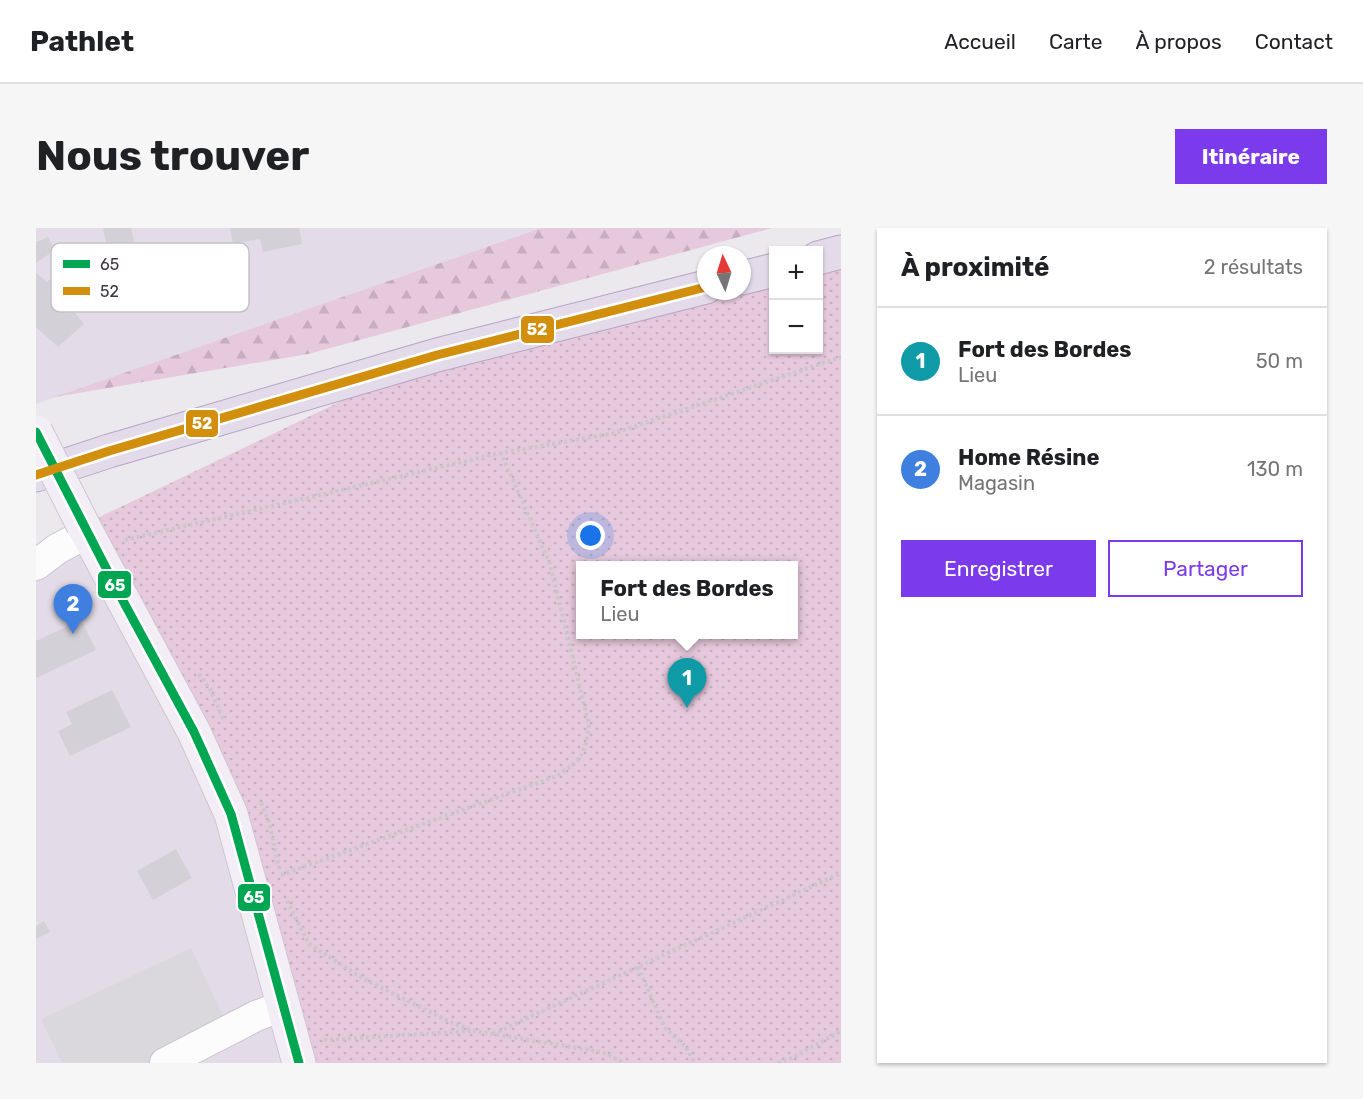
<!DOCTYPE html>
<html lang="fr">
<meta charset="utf-8">
<style>
:root{--surface:#fff;--page:#f6f6f6;--text:#202124;--muted:#757577;--line:#e0e0e0;--accent:#7c3aed}
body{margin:0;font-family:Rubik,sans-serif;background:var(--page);color:var(--text)}
.controls{position:absolute;right:18px;top:18px;display:grid;overflow:hidden;border-radius:0px;box-shadow:0 2px 4px #0004}
.controls button{width:54px;height:54px;display:grid;place-items:center;padding:0;border:0;border-bottom:2px solid var(--line);background:var(--surface);color:var(--text);font:30px sans-serif}
.compass{position:absolute;left:661px;top:18px;width:54px;height:54px;border-radius:50%;background:var(--surface);box-shadow:0 2px 4px #0004;rotate:356deg}
.you{position:absolute;left:555px;top:308px;width:21px;height:21px;margin:-15px;border:4px solid #fff;border-radius:50%;background:#1a73e8;box-shadow:0 0 0 9px #1a73e833}
.badge{display:grid;place-items:center;width:39px;height:39px;border-radius:50%;background:var(--accent);color:#fff;font-size:20px;font-weight:700}
.pin{position:absolute;translate:-50% -50px;filter:drop-shadow(0 2px 3px #0008)}
.pin::after{content:'';position:absolute;top:32px;width:21px;height:18px;background:inherit;clip-path:polygon(0 0,100% 0,50% 100%)}
.popup{position:absolute;left:540px;top:333px;width:222px;height:78px;box-sizing:border-box;display:grid;place-content:center;border-radius:0px;background:var(--surface);filter:drop-shadow(0 2px 4px #0005);font-size:20px;white-space:nowrap;color:var(--muted)}
.popup b{font-size:22px;color:var(--text)}
.popup::after{content:'';position:absolute;left:50%;top:100%;margin-left:-12px;border:12px solid transparent;border-top-color:var(--surface)}
.list{margin:0;padding:0;list-style:none}
h2{display:flex;justify-content:space-between;align-items:center;height:78px;margin:0;padding:0 24px;font-size:26px}
h2 small{font-size:20px;font-weight:400;color:var(--muted)}
.list li{display:grid;grid-template-columns:39px 1fr auto;gap:18px;align-items:center;box-sizing:border-box;height:108px;padding:0 24px;border-top:2px solid var(--line)}
.list b{display:block;font-size:22px;white-space:nowrap}
.list p{margin:0;font-size:20px;white-space:nowrap;color:var(--muted)}
.list em{font-size:20px;font-style:normal;color:var(--muted)}
.actions{display:flex;gap:12px;padding:18px 24px}
.actions a{flex:1;padding:14px 0;border:2px solid var(--accent);border-radius:0px;text-align:center;font-size:21px;color:var(--accent)}
.actions .main{background:var(--accent);color:#fff}
.map{position:relative;flex:none;width:805px;height:835px;overflow:hidden;border-radius:0px}
header{display:flex;align-items:center;gap:36px;box-sizing:border-box;height:84px;padding:0 30px;background:var(--surface);border-bottom:2px solid var(--line)}
header strong{font-size:28px}
nav{display:flex;gap:33px;margin-inline-start:auto;font-size:21px}
.intro{display:flex;align-items:center;justify-content:space-between;box-sizing:border-box;height:144px;padding:0 36px}
h1{margin:0;font-size:42px}
.button{padding:15px 27px;border-radius:0px;background:var(--accent);color:#fff;font-size:21px;font-weight:700}
main{display:flex;gap:36px;padding:0 36px}
aside{flex:1;background:var(--surface);border-radius:0px;box-shadow:0 2px 4px #0004}
.map>svg:first-child{display:block}
.residential{fill:#e3dce8}
.grass{fill:url(#grass-dots);fill-rule:evenodd}
.forest{fill:url(#forest-firs)}
.parking{fill:#dad8dd}
.building{fill:#d4d0d8}
.lines{fill:none;stroke-linecap:round;stroke-linejoin:round}
.street-casing{stroke:#c9c5cc;stroke-width:32}
.secondary-casing{stroke:#cec5d2;stroke-width:35}
.highway-casing{stroke:#b6a4c4;stroke-width:35}
.path{stroke:#cac6cc;stroke-width:4;stroke-dasharray:3 3;stroke-linecap:butt}
.street{stroke:#fcfcfc;stroke-width:30}
.secondary{stroke:#f3eef5;stroke-width:33}
.highway{stroke:#e3daea;stroke-width:33}
.secondary-bridge-casing{stroke:#cec5d2;stroke-width:35;stroke-linecap:butt}
.secondary-bridge{stroke:#f3eef5;stroke-width:33}
.bus-1-casing{stroke:#fff;stroke-width:14}
.bus-2-casing{stroke:#fff;stroke-width:14}
.bus-1{stroke:#00a651;stroke-width:9}
.bus-2{stroke:#d28f0d;stroke-width:9}
.key{fill:#fff;stroke:#c4c2c7;stroke-width:1.5}
.key-label{font-size:16px;fill:#3c3543}
.line-badge{stroke:#fff;stroke-width:2}
.badge-label{font-size:16px;text-anchor:middle;font-weight:bold;fill:#fff}
</style>
<header>
<strong>Pathlet</strong>
<nav><a>Accueil</a><a>Carte</a><a>À propos</a><a>Contact</a></nav>
</header>
<div class="intro"><h1>Nous trouver</h1><a class="button">Itinéraire</a></div>
<main>
<div class="map">
<svg width="805" height="835" viewBox="0 0 805 835">
<defs>
<pattern id="grass-dots" width="8" height="8" patternUnits="userSpaceOnUse" patternTransform="scale(1.5)"><rect width="8" height="8" fill="#e7c9dd"/><path d="M2 2h.1M6 6h.1" fill="none" stroke="#c7adbf" stroke-width="1.8" stroke-linecap="round"/></pattern>
<pattern id="forest-firs" width="22" height="20" patternUnits="userSpaceOnUse" patternTransform="scale(1.5)"><rect width="22" height="20" fill="#e7c9dd"/><path d="M5 1l3.5 6h-7zM16 11l3.5 6h-7z" fill="#c7adbf"/></pattern>
</defs>
<rect width="100%" height="100%" fill="#ebe8ee"/>
<g class="residential">
<path d="M0,0H505L0,176Z"/>
<path d="M38,311L158,504L263,835H0V337Z"/>
</g>
<path class="grass" d="M805,29V835H263L212,644L47,297L401,127L670,63H706L737,42L738,122H782L783,32ZM544,338H758V406H544Z"/>
<path class="forest" d="M505,0H736L272,126L19,169Z"/>
<path class="parking" d="M155,720L194,802L129,835H26L5,791Z"/>
<g class="building">
<path d="M67,0H95L100,23L92,25L101,66L62,74L53,32L73,28Z"/>
<path d="M194,0H263L266,16L227,24L224,11L197,16Z"/>
<path d="M12,9L19,22L0,35V14Z"/>
<path d="M27,39L35,55L23,65L48,96L22,119L0,99V45L11,54Z"/>
<path d="M45,392L60,422L0,450V413Z"/>
<path d="M76,462L95,499L34,528L22,503L36,496L30,484Z"/>
<path d="M140,621L156,650L117,672L101,643Z"/>
<path d="M8,693L14,704L0,711V698Z"/>
</g>
<g class="lines">
<g class="street-casing">
<g id="street">
<path d="M0,337L21,321L51,305"/>
<path d="M129,835L220,788L247,778"/>
</g>
</g>
<g class="secondary-casing">
<path id="secondary" d="M47,297L158,504L195,586L263,835"/>
</g>
<g class="highway-casing">
<g id="highway">
<path d="M782,30L805,24"/>
<path d="M706,50L738,42"/>
<path d="M0,247L73,223L401,127L670,59"/>
</g>
</g>
<g class="path">
<path d="M89,312L465,225L579,205L805,129"/>
<path d="M163,446L174,461L188,492"/>
<path d="M225,575L233,594L244,643"/>
<path d="M245,647L518,549C544,534 550,527 553,497L514,336L465,225"/>
<path d="M251,673L273,716L326,750L418,796L439,803L566,824L589,835"/>
<path d="M602,739L629,800L649,818L659,835"/>
<path d="M457,806L805,645"/>
<path d="M288,812L436,803"/>
<path d="M742,835L756,830L805,803"/>
</g>
<use href="#street" class="street"/>
<use href="#secondary" class="secondary"/>
<use href="#highway" class="highway"/>
<g class="secondary-bridge-casing">
<path id="secondary-bridge" d="M0,204L47,297"/>
</g>
<use href="#secondary-bridge" class="secondary-bridge"/>
<g class="bus-1-casing">
<path id="bus-1" d="M0,204L86,371L158,504L195,586L263,835"/>
</g>
<g class="bus-2-casing">
<path id="bus-2" d="M0,247L73,223L401,127L670,59"/>
</g>
<use href="#bus-1" class="bus-1"/>
<use href="#bus-2" class="bus-2"/>
</g>
<rect x="15" y="15" width="198" height="69" rx="9" class="key"/>
<rect x="27" y="32" width="27" height="8" fill="#00a651"/>
<rect x="27" y="59" width="27" height="8" fill="#d28f0d"/>
<g class="key-label">
<text x="64" y="42">65</text>
<text x="64" y="69">52</text>
</g>
<g class="line-badge">
<rect x="484" y="87" width="35" height="29" rx="6" fill="#d28f0d"/>
<rect x="149" y="181" width="34" height="29" rx="6" fill="#d28f0d"/>
<rect x="61" y="342" width="35" height="29" rx="6" fill="#00a651"/>
<rect x="201" y="655" width="34" height="29" rx="6" fill="#00a651"/>
</g>
<g class="badge-label">
<text x="501" y="107">52</text>
<text x="166" y="201">52</text>
<text x="79" y="363">65</text>
<text x="218" y="675">65</text>
</g>
</svg>
<div class="controls">
<button>+</button>
<button>−</button>
</div>
<svg class="compass" viewBox="-18 -18 36 36"><path d="M0-13l5 13h-10z" fill="#e53935"/><path d="M0 13l5-13h-10z" fill="#757577"/></svg>
<div class="you"></div>
<div class="pin badge" style="left:651px;top:480px;background:#0f9aa8">1</div>
<div class="popup"><b>Fort des Bordes</b>Lieu</div>
<div class="pin badge" style="left:37px;top:406px;background:#3f7fe0">2</div>
</div>
<aside>
<h2>À proximité<small>2 résultats</small></h2>
<ul class="list">
<li><span class="badge" style="background:#0f9aa8">1</span><div><b>Fort des Bordes</b><p>Lieu</p></div><em>50 m</em></li>
<li><span class="badge" style="background:#3f7fe0">2</span><div><b>Home Résine</b><p>Magasin</p></div><em>130 m</em></li>
</ul>
<div class="actions"><a class="main">Enregistrer</a><a>Partager</a></div>
</aside>
</main>
